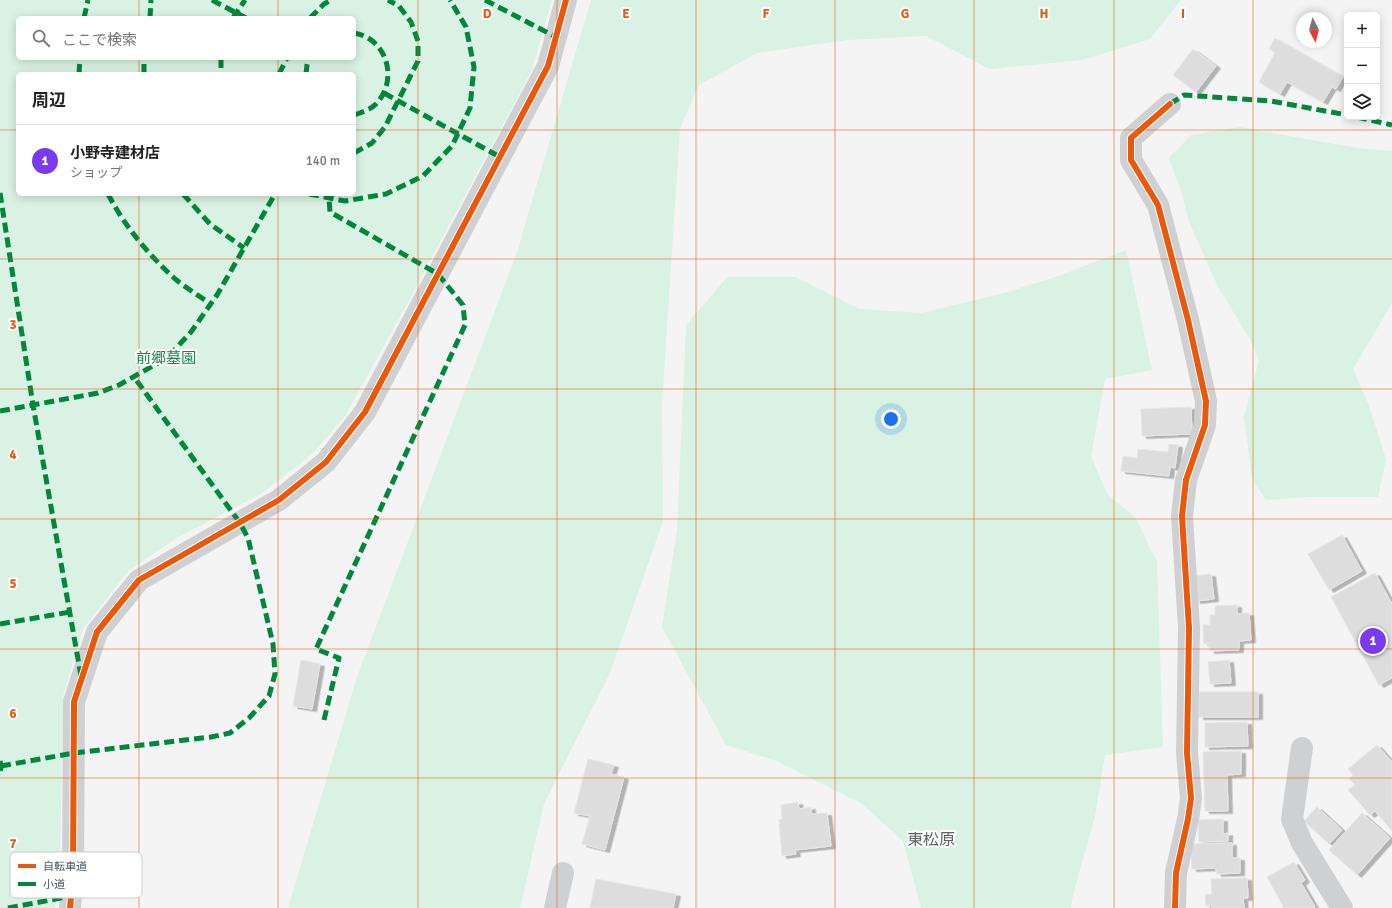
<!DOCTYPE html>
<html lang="ja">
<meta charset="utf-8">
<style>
:root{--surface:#fff;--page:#f2f2f2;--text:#222;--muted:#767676;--line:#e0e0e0;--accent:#7c3aed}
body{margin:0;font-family:Signika,"Noto Sans JP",sans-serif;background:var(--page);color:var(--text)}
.controls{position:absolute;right:12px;top:12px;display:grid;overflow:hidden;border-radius:6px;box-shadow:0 2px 10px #0003}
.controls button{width:36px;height:36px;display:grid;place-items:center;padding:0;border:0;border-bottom:1px solid var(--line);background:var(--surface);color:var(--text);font:20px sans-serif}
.compass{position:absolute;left:1296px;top:12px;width:36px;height:36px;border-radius:50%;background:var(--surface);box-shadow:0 2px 10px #0003;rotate:173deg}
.you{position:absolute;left:891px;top:419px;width:14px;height:14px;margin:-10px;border:3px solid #fff;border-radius:50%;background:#1a73e8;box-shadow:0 0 0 6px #1a73e833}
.badge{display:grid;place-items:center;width:26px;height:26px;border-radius:50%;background:var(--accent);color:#fff;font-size:13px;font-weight:700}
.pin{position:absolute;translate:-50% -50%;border:2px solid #fff;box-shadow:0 1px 4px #0006}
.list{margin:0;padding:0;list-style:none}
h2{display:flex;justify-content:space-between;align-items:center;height:52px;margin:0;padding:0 16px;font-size:17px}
h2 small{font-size:13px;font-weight:400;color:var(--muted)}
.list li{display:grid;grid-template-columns:26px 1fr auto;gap:12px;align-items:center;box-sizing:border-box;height:72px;padding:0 16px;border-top:1px solid var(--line)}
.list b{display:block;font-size:15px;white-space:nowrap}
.list p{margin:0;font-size:13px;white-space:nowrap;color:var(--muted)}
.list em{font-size:13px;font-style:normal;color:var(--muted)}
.icon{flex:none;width:22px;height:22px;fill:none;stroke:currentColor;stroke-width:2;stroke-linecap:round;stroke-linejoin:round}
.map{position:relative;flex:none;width:1392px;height:908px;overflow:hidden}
.search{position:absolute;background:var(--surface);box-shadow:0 2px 10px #0003;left:16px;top:16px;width:340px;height:44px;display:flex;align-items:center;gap:10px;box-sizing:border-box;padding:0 14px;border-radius:6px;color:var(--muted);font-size:15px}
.panel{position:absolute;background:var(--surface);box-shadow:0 2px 10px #0003;left:16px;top:72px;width:340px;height:124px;border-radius:6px}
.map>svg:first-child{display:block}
.green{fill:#d9f2e3;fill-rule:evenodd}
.building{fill:#ddddde;stroke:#e5e6e7;filter:url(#shadow)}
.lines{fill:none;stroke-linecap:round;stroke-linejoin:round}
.street{stroke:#ced0d2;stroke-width:22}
.quiet{stroke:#00873e;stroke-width:5;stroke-dasharray:10 5;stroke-linecap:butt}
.cycleway-casing{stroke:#fff;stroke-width:8}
.cycleway{stroke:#e8590c;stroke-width:6}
.grid{fill:none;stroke:#e8590c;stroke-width:1;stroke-opacity:0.55}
.labels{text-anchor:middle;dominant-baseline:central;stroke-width:4;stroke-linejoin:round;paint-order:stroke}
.park-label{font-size:15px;fill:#17864f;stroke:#fff}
.neighbourhood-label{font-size:16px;fill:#5f6368;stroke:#fff}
.key{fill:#fff;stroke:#c9ccd0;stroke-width:1}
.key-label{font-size:11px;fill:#4a5661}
.grid-label{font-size:13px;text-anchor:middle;font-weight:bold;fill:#e8590c;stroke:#fff;stroke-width:4;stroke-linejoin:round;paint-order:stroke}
</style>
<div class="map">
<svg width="1392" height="908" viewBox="0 0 1392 908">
<defs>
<filter id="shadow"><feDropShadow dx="4.5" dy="2.5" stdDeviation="0" flood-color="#0004"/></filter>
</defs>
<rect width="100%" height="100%" fill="#f4f4f4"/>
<g class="green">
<path d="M0,0H552L532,70L407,304L345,416L313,453L264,492L175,539L128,571L83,629L63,696L60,868L55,908H0ZM18,18H354V58H18ZM18,74H354V194H18Z"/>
<path d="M591,0H1181L1150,39L1083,60L990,69L926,36L847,40L757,53L699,85L680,128L662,404L663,521L610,673L544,804L520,908H288L357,677L517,252Z"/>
<path d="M1240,127L1357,148L1392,151V303L1353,369L1368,403L1386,459L1378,497H1310L1266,500L1252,479L1244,416L1259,360L1251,341L1218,287L1189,222L1182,194L1169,158L1191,135Z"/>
<path d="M1126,250L1152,370L1105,379L1091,456L1107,494L1135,517L1157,562L1163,747L1105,755L1095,816L1073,895L1071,908H921L903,841L862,804L774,760L726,745L662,627L677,531L686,325L727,277H796L860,309L921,313L1004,293L1056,277Z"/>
</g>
<g class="building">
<path d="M1275,38L1343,77L1336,89L1332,87L1323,102L1287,82L1280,94L1259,82L1275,53L1269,49Z"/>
<path d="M1193,49L1216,66L1196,92L1173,75Z"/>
<path d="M1191,407L1192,434L1142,436L1141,409Z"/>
<path d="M1169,444L1178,445L1175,468L1170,467L1169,476L1121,471L1123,456L1137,458L1138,449L1168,452Z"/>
<path d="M1342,535L1362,571L1329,590L1308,554Z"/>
<path d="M1375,573L1392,604V678L1379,685L1331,597Z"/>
<path d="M1211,574L1214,599L1196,601L1192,576Z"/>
<path d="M1237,605V614L1249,613L1251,640L1239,641V650L1210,651L1209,643L1204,644L1203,625H1210V615H1215V606Z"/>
<path d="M301,660L320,664L312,709L293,706Z"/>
<path d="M1229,660L1231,683L1210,684L1208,662Z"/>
<rect x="1199" y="692" width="59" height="25"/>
<path d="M1247,722L1248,746L1205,747V723Z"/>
<path d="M1377,745L1392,762V831L1375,811L1370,815L1348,790L1355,785L1349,779L1353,775L1348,769Z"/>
<path d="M1241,751V774L1227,775L1228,811H1205L1203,752Z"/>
<path d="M588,759L614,765L611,774L624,777L605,850L582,844L590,816L574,813Z"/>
<path d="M798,802L799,809L811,807V814L827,813L831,846L795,850L796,854L782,856L779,820L782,819L781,805Z"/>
<path d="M1317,807L1342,830L1329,844L1304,821Z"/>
<path d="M1362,813L1390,838L1357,875L1329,850Z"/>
<path d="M1223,819V834L1228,833V841L1199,842L1198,820Z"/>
<path d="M1232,843V858H1240V873L1217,874L1216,868L1192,869L1191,844Z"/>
<path d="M1294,862L1305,880L1301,883L1315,907L1313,908H1284L1267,877Z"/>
<path d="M1247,878L1248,898H1243L1244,908H1212V905L1206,906L1205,894H1212L1211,879Z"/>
<path d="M596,879L676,894L673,908H590Z"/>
</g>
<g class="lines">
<g class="street">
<path d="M1170,104L1131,138V160L1158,205L1188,320L1206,401L1205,425L1186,480L1182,516L1189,628L1187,753L1191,798L1188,819L1176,873L1175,908"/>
<path d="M1302,748L1292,819L1302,843L1342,908"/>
<path d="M70,908L73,875L74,702L97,632L139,580L279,500L326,462L365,412L548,66L566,0"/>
<path d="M555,908L563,873"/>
</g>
<g class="quiet">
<path d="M212,0L246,18"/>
<path d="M485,0L556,37"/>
<path d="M84,18L88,0"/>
<path d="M150,18L151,0"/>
<path d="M233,18L245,0"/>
<path d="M310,18L324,4L331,0"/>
<path d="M354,33C387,38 399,80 376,104C370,110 362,112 354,115"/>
<path d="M221,58V74"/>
<path d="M79,74L80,58"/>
<path d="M144,74V58"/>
<path d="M279,74L287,58"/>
<path d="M306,74L307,65L309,58"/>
<path d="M384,93L500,157"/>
<path d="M1170,104L1184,95L1271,101L1347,115"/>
<path d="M1357,117L1392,125"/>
<path d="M354,153L372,143L385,127L418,61V41L411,22L399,6L388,0"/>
<path d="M0,193L33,405L81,676"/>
<path d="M108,194C124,225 147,253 173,277C184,287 198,295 211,304"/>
<path d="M183,194L210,224L244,248"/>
<path d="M309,194L345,201L386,194L423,176L452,146L470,108L474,67L466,27L450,0"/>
<path d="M0,411L98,393L119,385L167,358L191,332L217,295L275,194"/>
<path d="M0,624L70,612"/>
<path d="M324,720L339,658L316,649L465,325L463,305L438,274L330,212L329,198"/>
<path d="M0,761L1,766L0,774"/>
<path d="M1,766L74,753L211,737L230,733L249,718L269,696L275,674L273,644L248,538L240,523L134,377"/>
<path d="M8,908L72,896"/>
</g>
<g class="cycleway-casing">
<g id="cycleway">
<path d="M1170,104L1131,138V160L1158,205L1188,320L1206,401L1205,425L1186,480L1182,516L1189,628L1187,753L1191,798L1188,819L1176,873L1175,908"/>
<path d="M70,908L73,875L74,702L97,632L139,580L279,500L326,462L365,412L548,66L566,0"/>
</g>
</g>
<use href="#cycleway" class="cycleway"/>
</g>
<path class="grid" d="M139,0V18M278,0V18M418,0V908M557,0V908M696,0V908M835,0V908M974,0V908M1114,0V908M1253,0V908M139,58V74M278,58V74M0,130H18M354,130H1392M139,194V908M278,194V908M0,259H1392M0,389H1392M0,519H1392M0,649H1392M0,778H1392"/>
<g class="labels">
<g class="park-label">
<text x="166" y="358">前郷墓園</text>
</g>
<g class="neighbourhood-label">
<text x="931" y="840">東松原</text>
</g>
</g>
<rect x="10" y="852" width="132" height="46" rx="6" class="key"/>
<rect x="18" y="864" width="18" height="4" fill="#e8590c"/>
<rect x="18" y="882" width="18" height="4" fill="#00873e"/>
<g class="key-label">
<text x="43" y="870">自転車道</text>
<text x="43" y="888">小道</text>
</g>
<g class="grid-label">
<text x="487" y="18">D</text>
<text x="626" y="18">E</text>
<text x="766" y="18">F</text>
<text x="905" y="18">G</text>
<text x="1044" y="18">H</text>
<text x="1183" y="18">I</text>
<text x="13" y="329">3</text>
<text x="13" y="459">4</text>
<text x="13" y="588">5</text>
<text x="13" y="718">6</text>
<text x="13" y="848">7</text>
</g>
</svg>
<div class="controls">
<button>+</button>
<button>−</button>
<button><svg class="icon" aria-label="layers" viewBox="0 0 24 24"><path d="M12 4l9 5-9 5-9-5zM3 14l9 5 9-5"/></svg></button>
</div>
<svg class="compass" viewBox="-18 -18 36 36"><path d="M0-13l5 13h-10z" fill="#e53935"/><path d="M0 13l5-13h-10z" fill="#767676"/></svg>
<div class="you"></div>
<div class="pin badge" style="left:1373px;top:641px">1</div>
<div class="search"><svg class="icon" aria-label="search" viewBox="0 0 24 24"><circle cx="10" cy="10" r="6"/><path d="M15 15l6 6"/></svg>ここで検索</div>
<section class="panel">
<h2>周辺<small></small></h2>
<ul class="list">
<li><span class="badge">1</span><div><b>小野寺建材店</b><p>ショップ</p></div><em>140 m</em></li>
</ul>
</section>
</div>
